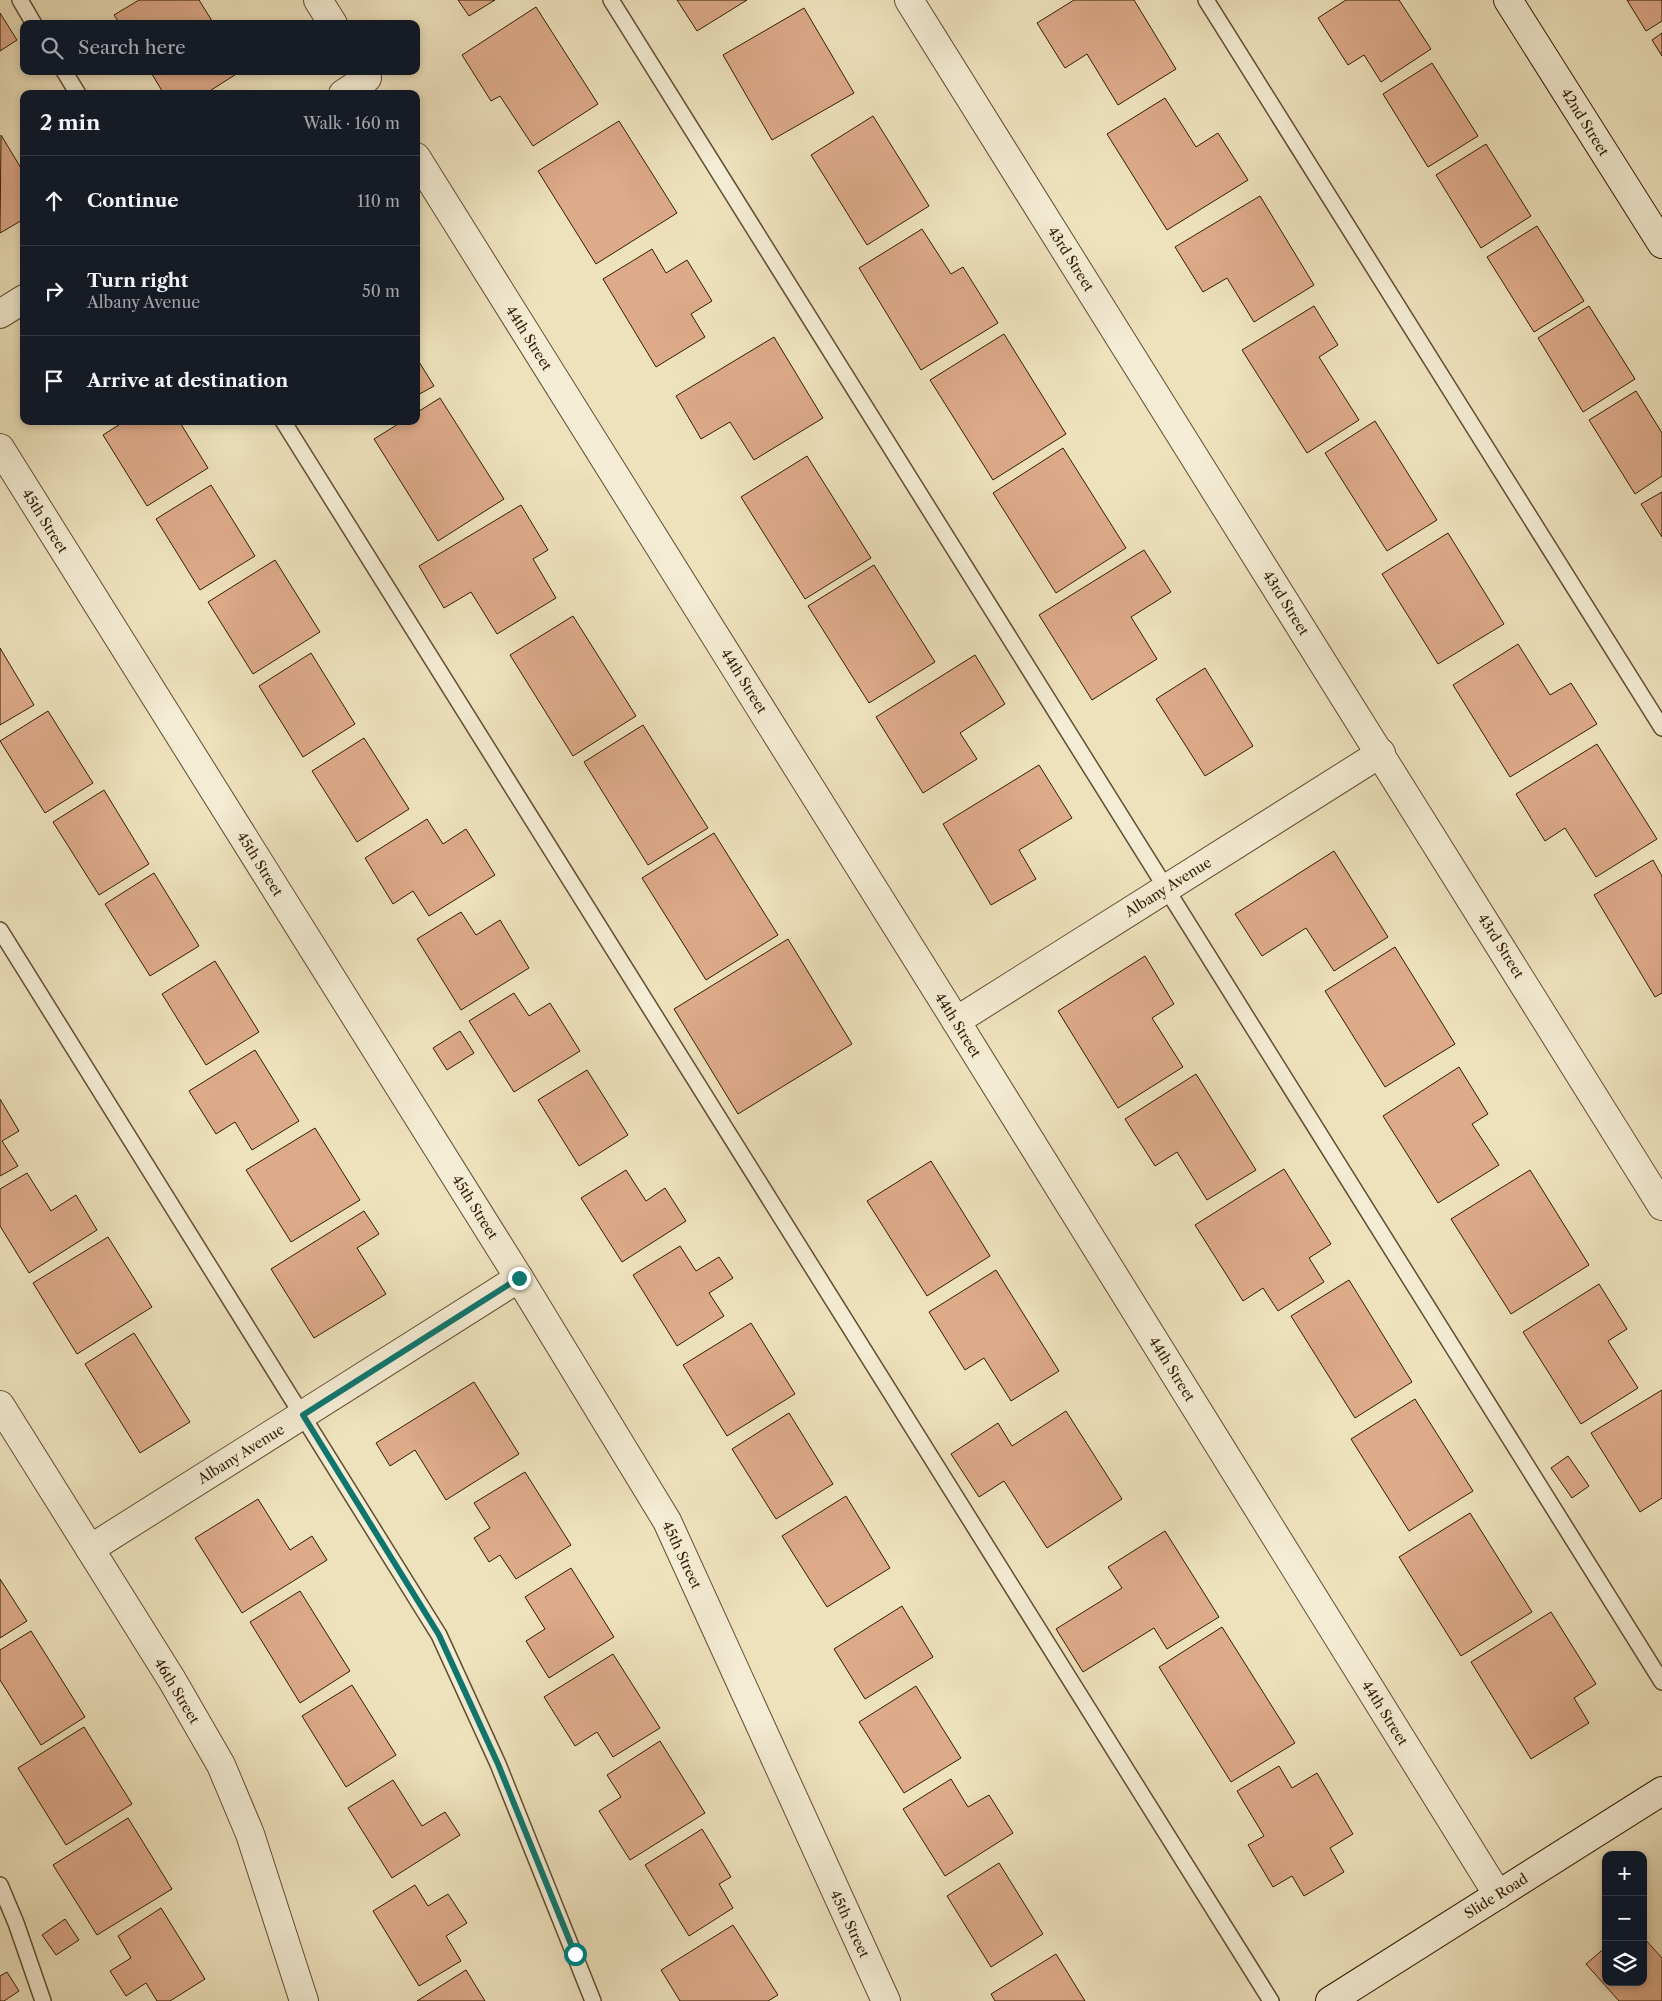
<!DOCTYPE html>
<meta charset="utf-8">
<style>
:root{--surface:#171b24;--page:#242831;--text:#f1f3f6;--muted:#9ea1a6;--line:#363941}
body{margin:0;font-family:"Libre Caslon Text",serif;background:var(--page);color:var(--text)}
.controls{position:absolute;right:15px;bottom:15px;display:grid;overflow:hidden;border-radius:10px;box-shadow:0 2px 8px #0003}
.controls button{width:45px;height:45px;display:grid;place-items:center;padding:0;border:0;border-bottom:1px solid var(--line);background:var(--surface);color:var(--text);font:25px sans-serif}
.stop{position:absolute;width:15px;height:15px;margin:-11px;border:4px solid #0f766e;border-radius:50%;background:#fff}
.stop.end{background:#0f766e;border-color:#fff;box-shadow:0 1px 5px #0008}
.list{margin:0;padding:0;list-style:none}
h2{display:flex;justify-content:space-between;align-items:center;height:65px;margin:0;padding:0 20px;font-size:21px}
h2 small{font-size:16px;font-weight:400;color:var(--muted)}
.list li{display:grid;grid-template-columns:32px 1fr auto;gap:15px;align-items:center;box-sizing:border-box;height:90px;padding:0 20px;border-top:1px solid var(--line)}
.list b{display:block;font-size:19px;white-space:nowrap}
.list p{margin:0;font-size:16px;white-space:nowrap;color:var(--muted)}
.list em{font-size:16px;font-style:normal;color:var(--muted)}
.icon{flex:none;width:28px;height:28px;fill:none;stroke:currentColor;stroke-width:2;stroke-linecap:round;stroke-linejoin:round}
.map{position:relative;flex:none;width:1662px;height:2001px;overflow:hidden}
.search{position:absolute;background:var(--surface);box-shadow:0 2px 8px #0003;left:20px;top:20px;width:400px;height:55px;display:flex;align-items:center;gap:12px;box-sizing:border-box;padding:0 18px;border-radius:10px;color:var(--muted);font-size:19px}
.panel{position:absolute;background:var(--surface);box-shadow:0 2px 8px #0003;left:20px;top:90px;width:400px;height:335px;border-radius:10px}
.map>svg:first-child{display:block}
.building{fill:#ddaa8a;stroke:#321d00}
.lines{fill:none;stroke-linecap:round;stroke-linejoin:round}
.lane-casing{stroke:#614e2f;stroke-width:18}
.street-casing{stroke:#614e2f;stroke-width:30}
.secondary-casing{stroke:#321d00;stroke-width:30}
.lane{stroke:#f4ecd4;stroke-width:15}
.street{stroke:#f4ecd4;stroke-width:28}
.secondary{stroke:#f4ecd4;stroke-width:28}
.route{stroke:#0f766e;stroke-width:6}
.labels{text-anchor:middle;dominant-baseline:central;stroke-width:4.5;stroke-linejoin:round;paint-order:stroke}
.street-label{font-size:14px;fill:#321d00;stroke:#f4ecd4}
</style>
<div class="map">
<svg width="1662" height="2001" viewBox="0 0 1662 2001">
<rect width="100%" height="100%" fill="#eee2bd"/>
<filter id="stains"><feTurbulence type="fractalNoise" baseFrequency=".004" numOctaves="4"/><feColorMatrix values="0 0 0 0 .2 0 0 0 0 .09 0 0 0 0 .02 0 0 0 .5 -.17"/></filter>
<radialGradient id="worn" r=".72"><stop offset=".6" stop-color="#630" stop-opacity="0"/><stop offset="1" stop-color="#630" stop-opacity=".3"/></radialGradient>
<g class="building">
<path d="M139,0H199L214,24H120L114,15Z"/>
<path d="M458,0H495L469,16Z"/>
<path d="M677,0H747L697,31Z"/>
<path d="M1074,0H1134L1176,69L1118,105L1087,54L1065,68L1037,23Z"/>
<path d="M1346,0H1399L1431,49L1381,82L1364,55L1348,65L1318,18Z"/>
<path d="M1627,0H1662V21L1646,31Z"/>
<path d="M536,7L598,104L533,146L500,96L491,101L462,55Z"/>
<path d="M804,8L854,93L772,140L723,55Z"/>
<path d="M0,13L17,40L0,51Z"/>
<path d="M1662,33V56L1652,40Z"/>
<path d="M1432,63L1478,136L1428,167L1383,94Z"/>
<path d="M150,71H241L205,94H164Z"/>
<path d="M1165,98L1196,147L1218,133L1248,180L1167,230L1107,134Z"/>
<path d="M873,116L929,206L867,245L811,155Z"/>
<path d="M619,121L677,213L596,264L538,171Z"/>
<path d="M1,135L24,173V219L0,233Z"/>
<path d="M1486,144L1531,216L1481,248L1436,175Z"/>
<path d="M1260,196L1314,285L1254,322L1227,278L1203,292L1175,247Z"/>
<path d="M1537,226L1584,301L1534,332L1487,257Z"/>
<path d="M922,229L951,274L963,267L998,323L921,370L859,268Z"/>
<path d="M652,249L666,273L687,260L712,301L691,314L705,337L656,367L603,279Z"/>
<path d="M1314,306L1338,345L1319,357L1359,420L1307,453L1242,350Z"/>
<path d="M1589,306L1635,379L1583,412L1538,338Z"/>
<path d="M1004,334L1066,434L993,480L930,380Z"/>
<path d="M774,337L823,418L754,460L730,422L701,439L676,396Z"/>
<path d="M416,357L434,386L416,396Z"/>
<path d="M1636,391L1662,433V476L1635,494L1589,420Z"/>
<path d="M440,398L504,499L438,541L374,439L403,421H416V413Z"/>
<path d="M125,421H179L208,468L147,506L103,435Z"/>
<path d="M1375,421L1437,520L1387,551L1325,453Z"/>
<path d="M1063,448L1126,548L1056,593L993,493Z"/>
<path d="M807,456L871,558L805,599L741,497Z"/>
<path d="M211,485L255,556L200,590L156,519Z"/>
<path d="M1662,492V537L1641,504Z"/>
<path d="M521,505L548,550L533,559L556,598L497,634L471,592L444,608L419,566Z"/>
<path d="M1448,533L1504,624L1438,664L1382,574Z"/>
<path d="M1144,550L1171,592L1131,617L1157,659L1092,700L1039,615Z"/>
<path d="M275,560L320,632L253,674L208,602Z"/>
<path d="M874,565L935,662L869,703L808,606Z"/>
<path d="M573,616L636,716L573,756L510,655Z"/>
<path d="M1518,644L1550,695L1571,683L1597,724L1510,777L1453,685Z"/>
<path d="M0,648L34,705L0,725Z"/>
<path d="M311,653L355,724L303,757L259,686Z"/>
<path d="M975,655L1005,704L960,733L977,759L923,793L876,717Z"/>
<path d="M1205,668L1253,746L1205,776L1156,699Z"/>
<path d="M48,711L93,783L45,813L0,741Z"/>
<path d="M643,725L708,828L648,865L584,762Z"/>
<path d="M364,738L409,809L357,842L312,771Z"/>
<path d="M1597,744L1657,839L1596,877L1565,828L1545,841L1516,794Z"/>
<path d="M1039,765L1072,818L1019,850L1036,879L991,905L943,824Z"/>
<path d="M104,790L149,864L99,895L53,822Z"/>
<path d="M427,819L443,844L466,829L495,875L429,916L413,891L393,904L365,858Z"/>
<path d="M714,833L778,935L706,980L642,878Z"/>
<path d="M1334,851L1388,937L1334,971L1306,928L1262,956L1235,914Z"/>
<path d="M1653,860L1662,876V993L1655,997L1594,895Z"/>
<path d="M154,873L199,946L150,976L105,904Z"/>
<path d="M461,912L476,935L500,920L529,968L461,1010L417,939Z"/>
<path d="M788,939L852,1044L738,1114L674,1009Z"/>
<path d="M1395,947L1455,1044L1385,1087L1325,991Z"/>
<path d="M1145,956L1174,1004L1152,1018L1183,1067L1118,1108L1058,1011Z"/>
<path d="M215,961L259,1032L206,1065L162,994Z"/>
<path d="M514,993L529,1016L550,1003L580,1051L514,1092L469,1021Z"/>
<path d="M460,1031L474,1053L447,1070L433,1048Z"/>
<path d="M255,1050L299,1121L252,1150L235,1122L216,1134L189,1091Z"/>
<path d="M1459,1067L1488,1114L1472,1124L1499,1165L1438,1203L1383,1116Z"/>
<path d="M587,1070L628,1135L579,1166L538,1100Z"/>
<path d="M1196,1074L1256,1170L1207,1200L1177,1152L1155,1166L1125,1119Z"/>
<path d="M0,1099L19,1131L2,1141L18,1166L0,1176Z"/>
<path d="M315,1128L360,1200L291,1242L246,1170Z"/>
<path d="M931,1161L990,1256L927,1296L867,1201Z"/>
<path d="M1284,1169L1331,1244L1309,1258L1324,1282L1278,1311L1263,1288L1243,1301L1195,1225Z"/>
<path d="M626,1170L646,1201L665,1188L686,1221L622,1262L581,1198Z"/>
<path d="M1530,1170L1589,1265L1511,1314L1451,1219Z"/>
<path d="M27,1173L51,1211L76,1195L97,1230L29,1273L0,1226V1189Z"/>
<path d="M364,1211L379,1234L357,1248L386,1294L314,1338L271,1269Z"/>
<path d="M108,1237L152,1307L77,1354L33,1283Z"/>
<path d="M680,1246L696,1271L719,1257L733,1278L709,1293L724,1316L677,1346L633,1275Z"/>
<path d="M996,1270L1059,1371L1011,1401L984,1358L965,1370L929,1312Z"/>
<path d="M1349,1280L1412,1382L1355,1418L1291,1316Z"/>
<path d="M1599,1284L1627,1329L1608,1341L1638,1388L1581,1424L1523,1332Z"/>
<path d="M751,1323L795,1394L727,1436L683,1365Z"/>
<path d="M134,1333L190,1422L140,1453L85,1364Z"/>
<path d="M474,1382L519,1454L446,1500L415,1450L390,1466L376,1443Z"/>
<path d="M1662,1390V1498L1640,1512L1591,1433Z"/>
<path d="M1415,1399L1473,1491L1409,1531L1351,1439Z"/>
<path d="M1066,1411L1122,1499L1047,1548L1004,1481L979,1497L951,1454L998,1423L1012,1446Z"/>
<path d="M789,1413L833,1484L776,1519L732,1449Z"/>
<path d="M1568,1456L1589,1486L1572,1498L1551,1468Z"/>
<path d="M525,1472L571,1545L516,1579L500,1555L489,1562L474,1538L490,1528L474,1503Z"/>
<path d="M846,1496L890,1568L827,1607L782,1536Z"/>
<path d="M258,1499L290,1550L312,1536L327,1560L242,1613L195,1538Z"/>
<path d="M1470,1513L1532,1612L1461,1656L1399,1557Z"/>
<path d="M1165,1531L1219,1617L1167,1649L1154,1628L1083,1672L1056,1629L1122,1588L1108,1567Z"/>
<path d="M571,1568L614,1637L549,1678L526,1641L545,1629L525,1597Z"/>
<path d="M0,1579L27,1621L0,1638Z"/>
<path d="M300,1591L350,1671L300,1703L250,1622Z"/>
<path d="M902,1606L933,1657L865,1699L834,1649Z"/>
<path d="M1551,1612L1596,1684L1574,1698L1589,1723L1531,1759L1471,1662Z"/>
<path d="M1222,1627L1295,1743L1231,1782L1159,1667Z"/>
<path d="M31,1631L85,1717L41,1745L0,1680V1650Z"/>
<path d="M613,1654L660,1728L613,1757L597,1732L575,1746L544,1697Z"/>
<path d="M352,1685L396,1755L346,1787L302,1716Z"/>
<path d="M916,1686L961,1758L904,1793L859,1722Z"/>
<path d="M84,1727L132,1804L66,1845L18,1768Z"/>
<path d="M660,1741L705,1813L630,1860L599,1811L621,1797L607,1775Z"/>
<path d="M1279,1766L1292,1788L1317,1773L1353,1834L1330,1848L1344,1872L1304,1896L1292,1876L1273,1887L1248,1845L1264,1836L1237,1791Z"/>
<path d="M951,1779L968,1807L989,1795L1013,1833L945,1876L903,1809Z"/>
<path d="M393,1780L422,1826L445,1812L460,1835L392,1878L348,1808Z"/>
<path d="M128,1818L172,1889L97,1935L53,1865Z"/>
<path d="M702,1829L731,1877L719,1884L733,1908L689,1936L645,1865Z"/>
<path d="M999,1863L1043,1934L991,1967L947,1896Z"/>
<path d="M415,1885L428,1906L448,1894L467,1923L446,1936L461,1961L419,1986L373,1911Z"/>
<path d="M161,1908L205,1979L170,2001H157L146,1983L126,1996L110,1971L131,1958L118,1936Z"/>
<path d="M65,1919L79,1940L56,1955L42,1935Z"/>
<path d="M733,1925L778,1995L768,2001H680L661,1970Z"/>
<path d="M1643,1937L1662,1958V2001H1619L1586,1964L1606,1947V1982H1643Z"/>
<path d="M1056,1954L1085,2001H995L991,1994Z"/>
<path d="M466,1970L485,2001H417Z"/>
<path d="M7,1972L19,1991L4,2001H0V1976Z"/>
</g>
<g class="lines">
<g class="lane-casing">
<g id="lane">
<path d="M20,0L34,24"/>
<path d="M611,0L1662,1682"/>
<path d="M1206,0L1662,728"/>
<path d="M64,71L78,94"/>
<path d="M283,421L1271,2001"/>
<path d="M0,930L439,1635L498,1764L593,2001"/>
<path d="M0,1885L16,1923L43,2001"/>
</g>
</g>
<g class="street-casing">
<g id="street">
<path d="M318,0L333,24"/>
<path d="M909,0L1662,1206"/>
<path d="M343,94L367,78"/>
<path d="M416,157L956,1021L1498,1895"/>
<path d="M0,314L24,299"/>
<path d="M0,448L519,1278L667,1521L886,2001"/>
<path d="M956,1021L1381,753"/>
<path d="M0,1405L172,1680L221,1765L250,1834L304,2001"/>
<path d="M90,1549L519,1278"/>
</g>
</g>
<g class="secondary-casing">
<g id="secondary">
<path d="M1508,0L1662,244"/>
<path d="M1330,2001L1662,1791"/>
</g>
</g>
<use href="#lane" class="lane"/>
<use href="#street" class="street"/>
<use href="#secondary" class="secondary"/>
</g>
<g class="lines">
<path class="route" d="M519,1278L303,1415L439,1635L498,1764L575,1954"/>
</g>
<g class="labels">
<g class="street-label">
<text transform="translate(1585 122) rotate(58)">42nd Street</text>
<text transform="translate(1071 259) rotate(58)">43rd Street</text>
<text transform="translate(529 338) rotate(58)">44th Street</text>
<text transform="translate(45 521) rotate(58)">45th Street</text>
<text transform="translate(1286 603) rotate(58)">43rd Street</text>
<text transform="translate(744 681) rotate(58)">44th Street</text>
<text transform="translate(260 864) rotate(58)">45th Street</text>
<text transform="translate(1168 887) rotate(-32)">Albany Avenue</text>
<text transform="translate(1501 946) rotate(58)">43rd Street</text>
<text transform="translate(958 1025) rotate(58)">44th Street</text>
<text transform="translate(475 1207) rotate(58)">45th Street</text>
<text transform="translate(1172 1369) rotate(58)">44th Street</text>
<text transform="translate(241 1454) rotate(-32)">Albany Avenue</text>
<text transform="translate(682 1555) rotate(65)">45th Street</text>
<text transform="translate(177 1691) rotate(59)">46th Street</text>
<text transform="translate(1385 1713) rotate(58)">44th Street</text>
<text transform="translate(1496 1896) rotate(-32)">Slide Road</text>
<text transform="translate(850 1924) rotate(65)">45th Street</text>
</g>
</g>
<rect width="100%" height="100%" filter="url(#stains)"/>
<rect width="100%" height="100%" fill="url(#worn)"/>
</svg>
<div class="controls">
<button>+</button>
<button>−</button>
<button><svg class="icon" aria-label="layers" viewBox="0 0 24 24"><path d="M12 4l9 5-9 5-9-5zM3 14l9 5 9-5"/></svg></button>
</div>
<div class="stop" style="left:575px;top:1954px"></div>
<div class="stop end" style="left:519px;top:1278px"></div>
<div class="search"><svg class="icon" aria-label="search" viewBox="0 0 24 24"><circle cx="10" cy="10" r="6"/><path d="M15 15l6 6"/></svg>Search here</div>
<section class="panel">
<h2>2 min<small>Walk · 160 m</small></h2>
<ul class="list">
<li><svg class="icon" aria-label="ahead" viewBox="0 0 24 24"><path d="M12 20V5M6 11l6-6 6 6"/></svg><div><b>Continue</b></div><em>110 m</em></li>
<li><svg class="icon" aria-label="right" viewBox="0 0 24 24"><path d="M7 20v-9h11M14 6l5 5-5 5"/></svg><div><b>Turn right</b><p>Albany Avenue</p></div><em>50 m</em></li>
<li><svg class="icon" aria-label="arrive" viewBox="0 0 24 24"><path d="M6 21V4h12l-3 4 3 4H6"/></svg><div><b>Arrive at destination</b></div></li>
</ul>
</section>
</div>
